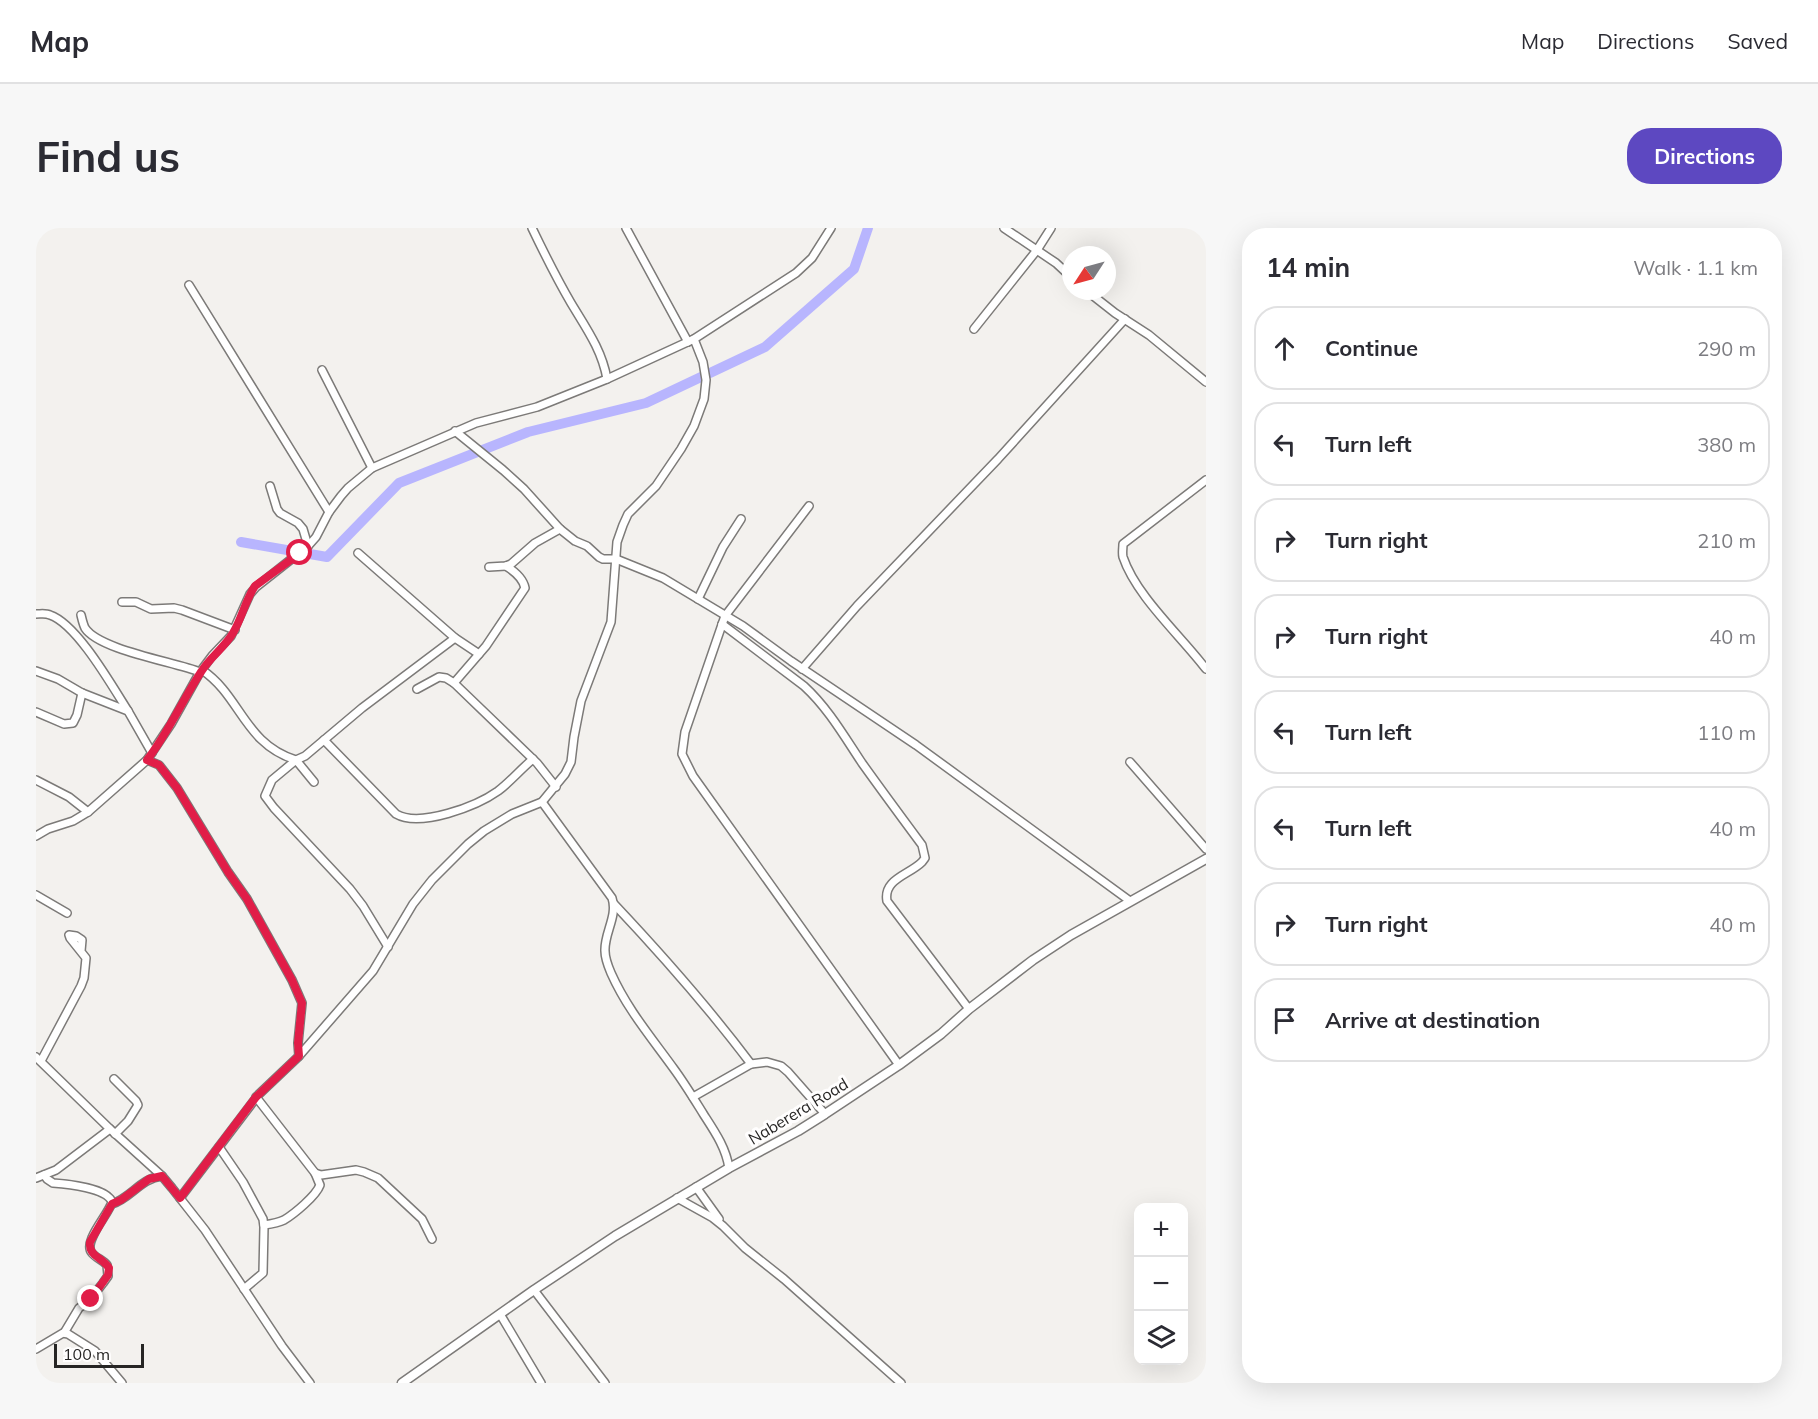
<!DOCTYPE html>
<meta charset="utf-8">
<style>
:root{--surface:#fff;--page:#f7f7f7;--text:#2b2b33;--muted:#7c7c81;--line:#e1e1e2;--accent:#5d48c1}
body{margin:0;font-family:Mulish,sans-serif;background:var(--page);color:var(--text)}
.controls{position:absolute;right:18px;bottom:18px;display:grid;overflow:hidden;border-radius:12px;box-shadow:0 6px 24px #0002}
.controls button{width:54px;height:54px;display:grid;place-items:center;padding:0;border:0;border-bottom:2px solid var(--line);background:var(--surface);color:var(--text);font:30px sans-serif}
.compass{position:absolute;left:1026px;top:18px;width:54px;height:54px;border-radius:50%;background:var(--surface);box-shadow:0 6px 24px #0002;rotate:234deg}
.scale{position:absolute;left:18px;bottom:15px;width:90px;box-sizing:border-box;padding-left:6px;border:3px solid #262524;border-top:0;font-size:16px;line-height:21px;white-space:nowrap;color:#262524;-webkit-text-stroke:4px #fffefe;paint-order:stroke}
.stop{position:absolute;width:18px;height:18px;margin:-14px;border:4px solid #e11d48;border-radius:50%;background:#fff}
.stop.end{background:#e11d48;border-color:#fff;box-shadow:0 2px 6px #0008}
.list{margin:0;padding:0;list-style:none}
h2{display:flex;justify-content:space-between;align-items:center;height:78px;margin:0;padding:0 24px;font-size:26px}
h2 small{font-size:20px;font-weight:400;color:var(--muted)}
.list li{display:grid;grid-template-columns:39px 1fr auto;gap:18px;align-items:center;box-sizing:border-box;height:84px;margin:0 12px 12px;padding:0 12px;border:2px solid var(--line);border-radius:24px}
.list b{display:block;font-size:22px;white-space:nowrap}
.list em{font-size:20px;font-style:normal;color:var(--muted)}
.icon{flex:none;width:33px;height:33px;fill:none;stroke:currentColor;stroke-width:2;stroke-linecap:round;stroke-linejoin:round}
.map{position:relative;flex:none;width:1170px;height:1155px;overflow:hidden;border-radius:24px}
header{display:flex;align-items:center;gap:36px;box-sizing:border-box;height:84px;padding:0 30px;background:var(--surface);border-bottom:2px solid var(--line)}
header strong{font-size:28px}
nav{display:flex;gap:33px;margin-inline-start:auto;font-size:21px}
.intro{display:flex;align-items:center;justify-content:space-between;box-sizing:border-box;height:144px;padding:0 36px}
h1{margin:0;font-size:42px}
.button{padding:15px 27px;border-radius:24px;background:var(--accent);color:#fff;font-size:21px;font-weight:700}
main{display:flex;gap:36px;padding:0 36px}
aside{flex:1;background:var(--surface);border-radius:24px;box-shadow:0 6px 24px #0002}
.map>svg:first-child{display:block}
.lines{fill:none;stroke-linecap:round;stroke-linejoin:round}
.river{stroke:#b8b5fe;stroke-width:10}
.minor-casing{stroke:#7c7a78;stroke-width:10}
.tertiary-casing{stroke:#7c7a78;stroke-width:11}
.minor{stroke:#fff;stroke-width:7}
.tertiary{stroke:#fff;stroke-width:8}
.route{stroke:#e11d48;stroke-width:8}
.labels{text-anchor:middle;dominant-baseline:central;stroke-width:6;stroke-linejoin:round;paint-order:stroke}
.street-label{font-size:16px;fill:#262524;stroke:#fffefe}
</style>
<header>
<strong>Map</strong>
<nav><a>Map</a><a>Directions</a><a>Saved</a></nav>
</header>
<div class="intro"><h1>Find us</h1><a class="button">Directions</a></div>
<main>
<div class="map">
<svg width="1170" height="1155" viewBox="0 0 1170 1155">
<rect width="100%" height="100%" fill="#f3f1ee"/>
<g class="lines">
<g class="river">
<path d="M674,145L729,119L818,41L832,0"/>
<path d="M205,314L291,329L363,255L492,204L610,175L665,149"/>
</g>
<g class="minor-casing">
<g id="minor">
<path d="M496,0C508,25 521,51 535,75C550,100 566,122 571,151"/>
<path d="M590,0L652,114"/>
<path d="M968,0L1020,35L1035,49"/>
<path d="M153,57L293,284"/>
<path d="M1051,63L1079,85L1113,107L1170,154"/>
<path d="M938,101L1001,22L1015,0"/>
<path d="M286,142L336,240"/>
<path d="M419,203L467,242L488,261L524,301L539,313L551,318L563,329L567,331H580L627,350L707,398L755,433L880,517L1094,673"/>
<path d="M1170,252L1087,316C1087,320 1086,325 1087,329C1100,368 1145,408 1170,441"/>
<path d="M234,258L241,281L244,285L262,295L267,301L272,318"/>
<path d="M773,278L689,388L649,504L646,526L657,548L863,837"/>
<path d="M322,325L419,410L443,426"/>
<path d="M453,339L470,338L475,336L499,315L524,301"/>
<path d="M662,371L687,319L705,291"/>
<path d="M86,374H100L115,381L138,380L146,382L199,402"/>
<path d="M0,386C5,386 10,385 14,387C41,396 76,458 92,483"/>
<path d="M45,387C46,391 47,396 49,400C63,422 139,434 164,444"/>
<path d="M686,396L768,458C792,480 808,508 826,535C846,563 866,590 886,617L889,630L886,634C873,647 847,651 851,673L933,781"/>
<path d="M766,441L821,378L962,231L1089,91"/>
<path d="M166,442C205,468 208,516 260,532L269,528L326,480L419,410"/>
<path d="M0,443L22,451L46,465L92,483L116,525"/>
<path d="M418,455L450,418L489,360C487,350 478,343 470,338"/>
<path d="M381,461L403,449L410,450L418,455L501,535L520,559"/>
<path d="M0,484L28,496L37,495L41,487L46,465"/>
<path d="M288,512L360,586C384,600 441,578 462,563C474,554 485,541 497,531"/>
<path d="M111,532L123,537L141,560L192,644L211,671L256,752L266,775L262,815L263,828"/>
<path d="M1094,534L1170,621"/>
<path d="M0,552L33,569L52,584"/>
<path d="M278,554L260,532L236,552L229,568L238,580L314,661L327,678L352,719"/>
<path d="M506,574L576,670C582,688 568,705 569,723C569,731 572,738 575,745C591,781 615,809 638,841C649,856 658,871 668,887C679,904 690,920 693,940"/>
<path d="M0,608L12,601L37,593L52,584L111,532L135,496L164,444L176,428L195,408L214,366L220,359L272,318L280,309L293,284L305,268L312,260L336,240L440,195L501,179L571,151L658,111L760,45L776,30L795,0"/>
<path d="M0,667L31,685"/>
<path d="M578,676C627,728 672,779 715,836"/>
<path d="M0,829L74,901L126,948L136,960L169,1002L246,1118L274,1155"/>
<path d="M5,833L45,758L48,750L50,730L34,710L33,707L40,708L46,712L45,723"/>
<path d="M78,851L100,873L102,877L92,893L79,906"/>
<path d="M220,869L279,945L285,947L320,942L328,944L342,950L386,991L396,1011"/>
<path d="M657,869L715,836L731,834L745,838L752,844L789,886"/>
<path d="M183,919L207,954L227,991L228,999L227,1045L208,1061"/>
<path d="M8,947L11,951L17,955C31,956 71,960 76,974C73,986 46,1014 56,1025C60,1030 67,1032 71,1037L72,1048L67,1055L53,1073L43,1080L28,1105"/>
<path d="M0,950L20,942L74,901"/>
<path d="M660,959L683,991"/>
<path d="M144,970L223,866L263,828L337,743L377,676L396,652L432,616L448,603L476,586L506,574L529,546L535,534L538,509L545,473L575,394L581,314L587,297L592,286L620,258L645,221L658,198L668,171L670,152L667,134L658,111"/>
<path d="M641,970L677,990L687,998L709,1020L748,1051L865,1155"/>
<path d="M76,976C95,970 105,950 126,948"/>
<path d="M228,997C235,996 242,995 248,992C258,986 280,968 284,957L279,945"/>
<path d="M498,1062L569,1155"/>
<path d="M464,1086L505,1155"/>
<path d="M0,1121L27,1105L32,1106L59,1123L86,1155"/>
</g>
</g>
<g class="tertiary-casing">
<path id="tertiary" d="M366,1155L498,1062L579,1008L693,940L762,903L789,886L863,837L905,806L933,781L997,732L1035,707L1170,631"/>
</g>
<use href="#minor" class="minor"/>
<use href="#tertiary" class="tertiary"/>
</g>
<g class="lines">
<path class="route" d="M55,1071L72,1047L73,1040C66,1029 52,1028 54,1014L76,976L85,972L113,951L126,948L144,970L220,869L263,828L262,815L266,775L256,752L211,671L192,644L141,560L123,537L111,532C132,505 146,473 165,444C174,429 189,419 197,405C206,390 209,373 219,358L264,325"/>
</g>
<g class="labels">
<g class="street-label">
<text transform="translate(762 883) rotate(-31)">Naberera Road</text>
</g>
</g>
</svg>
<div class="controls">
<button>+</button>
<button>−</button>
<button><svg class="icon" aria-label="layers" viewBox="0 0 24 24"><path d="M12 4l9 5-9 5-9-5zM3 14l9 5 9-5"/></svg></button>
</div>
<svg class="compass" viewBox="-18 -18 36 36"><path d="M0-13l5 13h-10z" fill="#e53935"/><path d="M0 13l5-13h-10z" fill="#7c7c81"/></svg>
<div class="scale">100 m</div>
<div class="stop" style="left:264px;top:325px"></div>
<div class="stop end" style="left:55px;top:1071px"></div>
</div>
<aside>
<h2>14 min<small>Walk · 1.1 km</small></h2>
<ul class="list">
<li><svg class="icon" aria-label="ahead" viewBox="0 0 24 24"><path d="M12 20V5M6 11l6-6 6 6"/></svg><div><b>Continue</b></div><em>290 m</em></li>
<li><svg class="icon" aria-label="left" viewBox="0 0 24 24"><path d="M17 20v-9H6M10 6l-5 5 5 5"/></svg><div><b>Turn left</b></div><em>380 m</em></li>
<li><svg class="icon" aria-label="right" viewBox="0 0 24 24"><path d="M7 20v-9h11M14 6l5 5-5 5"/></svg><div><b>Turn right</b></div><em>210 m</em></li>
<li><svg class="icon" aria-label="right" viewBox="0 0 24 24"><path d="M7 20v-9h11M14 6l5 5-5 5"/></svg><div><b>Turn right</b></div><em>40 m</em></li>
<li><svg class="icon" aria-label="left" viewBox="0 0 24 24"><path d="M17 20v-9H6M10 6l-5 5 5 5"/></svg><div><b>Turn left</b></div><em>110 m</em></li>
<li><svg class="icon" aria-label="left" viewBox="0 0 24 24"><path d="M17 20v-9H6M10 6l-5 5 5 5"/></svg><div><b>Turn left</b></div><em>40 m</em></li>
<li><svg class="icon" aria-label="right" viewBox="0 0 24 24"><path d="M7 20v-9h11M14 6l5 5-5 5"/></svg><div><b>Turn right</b></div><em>40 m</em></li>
<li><svg class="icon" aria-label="arrive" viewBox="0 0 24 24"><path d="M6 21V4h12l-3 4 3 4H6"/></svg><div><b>Arrive at destination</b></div></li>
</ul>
</aside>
</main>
